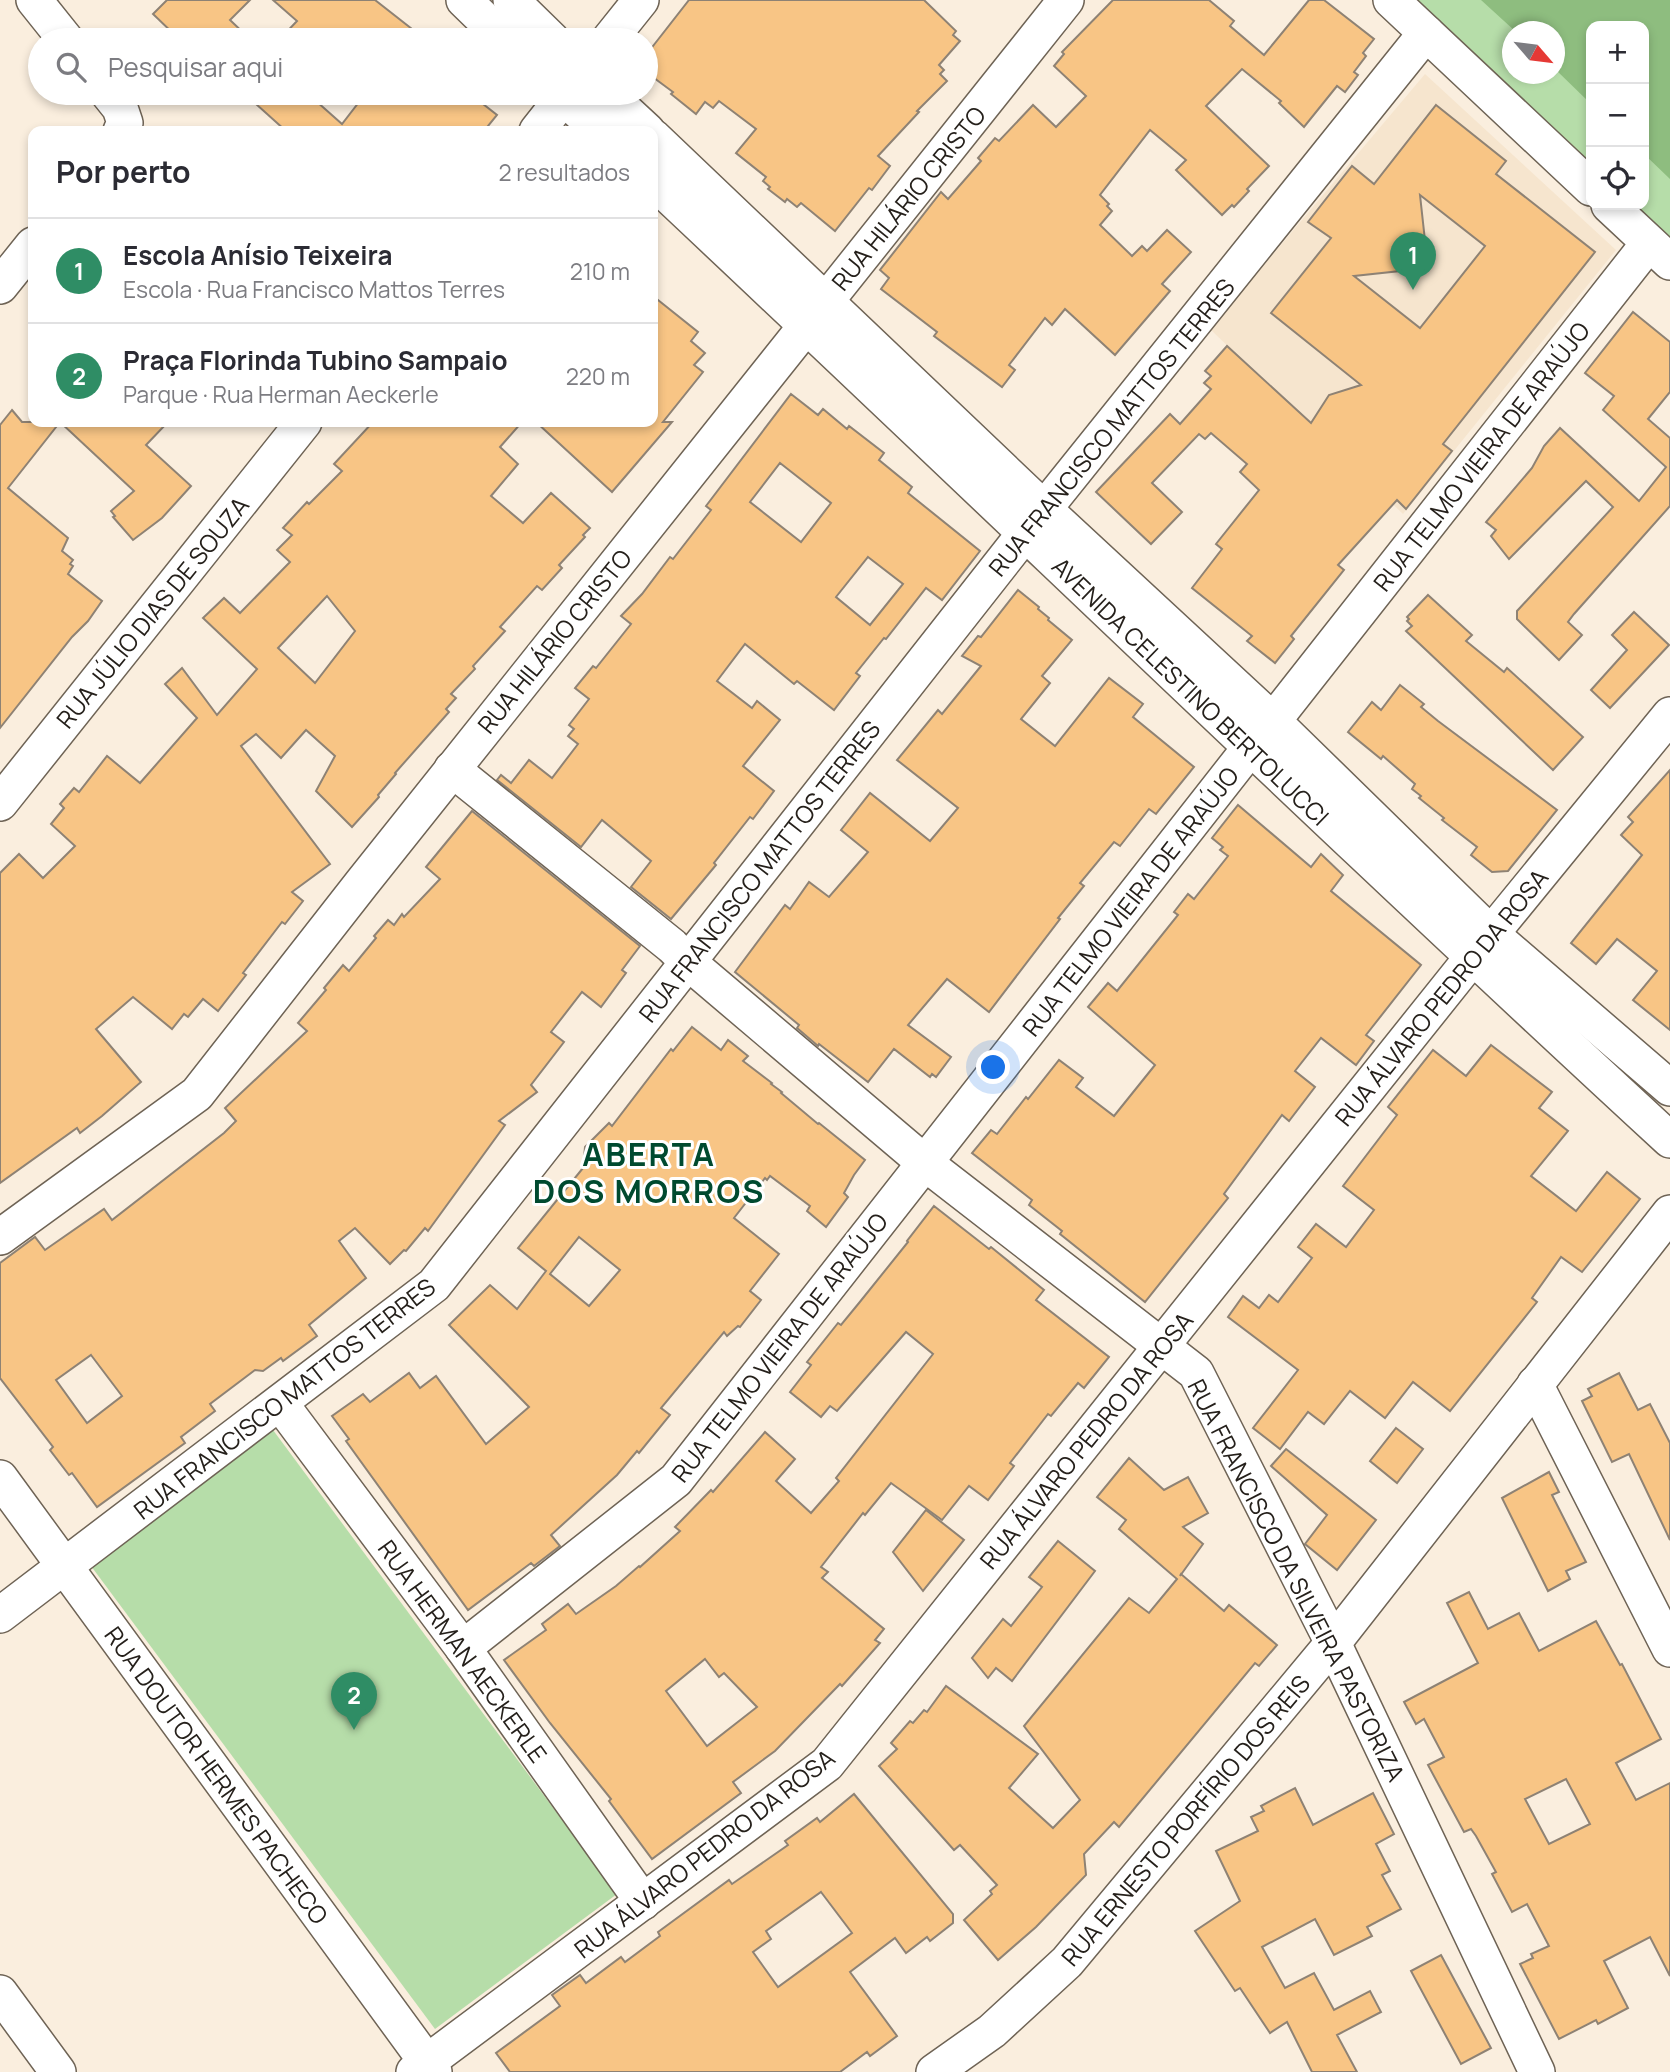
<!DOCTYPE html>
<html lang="pt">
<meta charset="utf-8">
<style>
:root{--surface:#fff;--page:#f2f2f3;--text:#2b2b33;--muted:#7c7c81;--line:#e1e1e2;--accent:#2f8d65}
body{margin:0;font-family:Manrope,sans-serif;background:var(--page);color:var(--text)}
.controls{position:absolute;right:21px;top:21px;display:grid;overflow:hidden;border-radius:14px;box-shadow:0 4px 10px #0003}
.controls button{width:63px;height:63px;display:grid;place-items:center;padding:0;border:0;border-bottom:2px solid var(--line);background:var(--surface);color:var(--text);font:35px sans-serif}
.compass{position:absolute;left:1502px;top:21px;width:63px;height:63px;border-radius:50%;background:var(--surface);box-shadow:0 4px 10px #0003;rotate:118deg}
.you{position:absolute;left:994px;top:1068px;width:24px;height:24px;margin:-18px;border:5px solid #fff;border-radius:50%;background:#1a73e8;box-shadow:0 0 0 10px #1a73e833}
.badge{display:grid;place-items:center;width:46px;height:46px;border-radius:50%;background:var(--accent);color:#fff;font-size:23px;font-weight:700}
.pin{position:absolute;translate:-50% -58px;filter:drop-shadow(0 2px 4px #0008)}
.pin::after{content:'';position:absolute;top:37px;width:24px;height:21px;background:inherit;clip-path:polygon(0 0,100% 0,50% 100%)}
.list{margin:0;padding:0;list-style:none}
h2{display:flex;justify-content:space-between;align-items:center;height:91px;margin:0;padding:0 28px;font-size:30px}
h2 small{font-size:23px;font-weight:400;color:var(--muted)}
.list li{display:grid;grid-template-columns:46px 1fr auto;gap:21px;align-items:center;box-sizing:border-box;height:105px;padding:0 28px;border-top:2px solid var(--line)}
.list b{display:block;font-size:26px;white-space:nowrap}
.list p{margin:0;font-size:23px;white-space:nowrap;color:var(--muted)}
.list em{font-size:23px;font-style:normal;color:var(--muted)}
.icon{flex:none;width:38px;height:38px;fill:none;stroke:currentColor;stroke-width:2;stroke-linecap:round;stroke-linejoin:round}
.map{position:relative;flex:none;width:1670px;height:2072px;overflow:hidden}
.search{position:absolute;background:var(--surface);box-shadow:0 4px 10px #0003;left:28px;top:28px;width:630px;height:77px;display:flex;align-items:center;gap:18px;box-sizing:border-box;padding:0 24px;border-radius:38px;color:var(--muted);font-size:26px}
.panel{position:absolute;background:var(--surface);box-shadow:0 4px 10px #0003;left:28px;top:126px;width:630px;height:301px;border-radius:14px}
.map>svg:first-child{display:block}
.built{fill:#f6e5ce}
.green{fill:#b6dda9;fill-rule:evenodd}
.forest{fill:#8ebd7f}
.building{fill:#f8c585;stroke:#8e8274;stroke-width:2;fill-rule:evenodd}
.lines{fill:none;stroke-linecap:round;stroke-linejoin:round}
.minor-casing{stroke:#6e6355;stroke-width:38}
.minor{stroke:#fff;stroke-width:35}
.labels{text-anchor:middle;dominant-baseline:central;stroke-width:6;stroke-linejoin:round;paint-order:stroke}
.street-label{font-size:24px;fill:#25201b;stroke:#fff}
.district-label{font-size:32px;font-weight:bold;letter-spacing:2px;fill:#004a2f;stroke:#fff}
</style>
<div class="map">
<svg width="1670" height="2072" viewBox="0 0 1670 2072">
<rect width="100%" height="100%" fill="#faeede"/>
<path class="built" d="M1425,74L1616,250L1403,514L1210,329Z"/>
<g class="green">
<path d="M1418,0H1670V240L1633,205H1644V26H1591V165ZM1512,32H1554V74H1512Z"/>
<path d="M273,1430L617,1894L435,2029L91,1566Z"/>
</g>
<path class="forest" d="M1481,0H1670V179L1644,154V26H1591V104L1555,69L1554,32L1515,31Z"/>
<g class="building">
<path d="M167,0H250L230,20L251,40H180L153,14Z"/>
<path d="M273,0H375L426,40H279L297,21Z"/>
<path d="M689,0H924L956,31L953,35L960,41L939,65L944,70L940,74L947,81L917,111L919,112L878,156L890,166L872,190L869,188L835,231L801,203L797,207L787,199L785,202L768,189L770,187L763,181L766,177L736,153L756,129L719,101L713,108L705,102L696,114L671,94L673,92L646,72V55Z"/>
<path d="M1113,0H1209L1234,21L1230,26L1264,55L1309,0H1324L1374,39L1363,53L1366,56L1354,72L1358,75L1345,92L1337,86L1304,127L1279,103L1281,101L1242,69L1206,106L1269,166L1247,189L1249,191L1234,207L1232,205L1222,215L1176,170L1186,160L1150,130L1100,195L1109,204L1107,206L1112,211L1100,225L1132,256L1142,246L1147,251L1167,230L1191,252L1162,284L1170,291L1115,355L1065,309L1052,325L1045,318L1009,365L1015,370L1002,387L934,336L937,332L881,289L889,278L880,270L941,192L948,199L981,161L978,158L995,138L999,141L1033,105L1056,127L1086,96L1054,66L1064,54L1062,52Z"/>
<path d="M248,93H307L342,124L366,93H469L497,115L484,131H286L256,104L258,103Z"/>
<path d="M1436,105L1506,161L1496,174L1595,252L1443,444L1452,451L1406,509L1397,500L1338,565L1344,570L1291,636L1294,639L1275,663L1247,641L1252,636L1192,588L1222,549L1216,544L1259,490L1240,472L1247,464L1211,433L1205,439L1199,434L1152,483L1182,512L1151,544L1096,492L1170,414L1180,424L1211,389L1204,383L1211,376L1205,371L1227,346L1311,423L1329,395L1361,385L1271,313L1331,238L1308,222L1329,195L1352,166L1374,184ZM1420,195L1485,246L1420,328L1354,276L1428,268Z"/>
<path d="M653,296L698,332L691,341L705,353L694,365L703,372L663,422H672L612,492L536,422H653Z"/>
<path d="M1633,312L1670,342V392L1648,419L1670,438V506L1574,614L1568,622L1582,635L1559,660L1517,619V611L1613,507L1586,481L1509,559L1491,536L1496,530L1486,522L1532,468L1544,446L1560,428L1639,501L1666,467L1603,410L1614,396L1585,373Z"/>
<path d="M791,394L818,415L823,409L847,429L849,426L884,453L879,460L912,487L908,493L980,551L942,600L926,588L886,639L884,638L856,673L860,676L834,710L797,681L794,684L745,644L717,681L752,708L757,701L780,720L743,766L774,791L753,819L750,817L714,863L716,865L671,919L631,887L651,861L602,820L581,847L497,780L501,775L511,783L529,760L552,778L578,744L568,736L574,729L569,725L589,699L575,688L593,666L596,668L631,624L621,616L642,594L670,557L673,559L711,510L706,506ZM780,463L831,503L801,542L750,502ZM868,557L903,584L870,625L836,597Z"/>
<path d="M12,410L22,422H60L8,488L68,538L62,551L73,560L70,564L73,566L68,574L102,601L88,621L72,637L0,728V425Z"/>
<path d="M60,422H168L146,445L191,486L162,518L133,540L113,517L115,516L111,511L134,491Z"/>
<path d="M373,422H522L500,447L518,464L491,496L523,523L551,493L590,528L583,535L585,537L559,565L562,568L542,590L537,586L500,627L505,631L473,666L475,669L451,694L456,698L446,709L449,712L395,773L396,774L378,795L379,797L352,827L316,791L335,756L306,730L281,758L256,734L241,746L330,864L292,892L303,901L285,924L282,922L243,973L246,975L218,1011L203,999L188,1017L184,1014L172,1029L133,997L96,1029L141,1082L102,1116L80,1133L77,1128L0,1183V873L19,854L43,878L75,846L51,824L64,808L60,804L74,788L79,792L107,756L140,783L197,718L165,684L182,668L217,715L257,669L203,618L224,598L240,613L290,562L277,550L292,535L283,528L307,502L309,504L342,471L334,464ZM327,596L355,631L315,683L278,648Z"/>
<path d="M1018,590L1039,607L1038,609L1049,618L1048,620L1072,640L1042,676L1050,683L1021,719L1055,746L1109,678L1143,704L1133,717L1194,767L1156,814L1149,809L1120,846L1114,842L1080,883L1084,886L1058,918L1060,919L989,1012L947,979L908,1025L951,1057L936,1077L932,1074L930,1077L894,1049L868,1082L819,1044L818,1046L797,1028L799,1025L735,972L785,905L790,909L809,882L829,897L868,852L841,830L870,793L930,841L958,808L897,760L938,710L942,714L981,666L962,656L978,636L981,637Z"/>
<path d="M1428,595L1472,635L1466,641L1504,672L1507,668L1583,737L1553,770L1406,631L1412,626L1407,621L1409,619L1407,617Z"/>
<path d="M1634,612L1669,645L1610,708L1591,690L1627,650L1612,635Z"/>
<path d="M1400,685L1424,704L1421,707L1438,721L1557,810L1508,871L1492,872L1471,855L1477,847L1442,820L1444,818L1419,798L1421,796L1412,789L1415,784L1383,756L1381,759L1348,732L1372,702L1381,710Z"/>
<path d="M1670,770V1030L1633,1000L1657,971L1617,939L1596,964L1571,943L1642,855L1621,835L1633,822L1628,817Z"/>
<path d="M1238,805L1311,867L1321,854L1343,875L1331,891L1421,965L1366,1035L1374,1041L1356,1065L1321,1038L1295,1071L1315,1087L1289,1121L1282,1115L1224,1194L1228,1198L1145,1302L1060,1234L1062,1231L1029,1205L1032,1200L972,1153L991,1130L997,1134L1026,1097L1028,1099L1059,1060L1083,1078L1076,1087L1114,1116L1155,1065L1088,1007L1108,983L1117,991L1178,915L1174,912L1188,894L1194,899L1228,856L1220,850L1223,847L1212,838Z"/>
<path d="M472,811L640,946L622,970L626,973L601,1007L582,992L551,1032L564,1042L531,1085L537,1092L499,1121L505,1125L428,1231L425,1228L406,1251L404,1250L390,1264L355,1228L339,1241L366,1278L309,1325L317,1336L283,1361L281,1358L263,1371L255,1370L210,1404L215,1411L181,1437L185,1443L97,1507L72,1473L69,1475L50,1450L53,1447L0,1378V1263L35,1237L45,1250L104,1209L112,1220L224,1133L236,1121L225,1108L307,1031L298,1023L326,990L324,988L343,965L349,971L376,938L374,936L388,920L394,925L402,914L404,917L440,879L426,867ZM91,1355L122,1396L87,1423L56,1380Z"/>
<path d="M692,1027L721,1050L728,1040L748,1056L743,1061L772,1083L771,1084L782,1092L781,1093L818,1124L819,1123L865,1160L854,1175L844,1193L848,1197L826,1227L807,1211L810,1206L770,1176L767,1180L765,1178L734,1218L779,1254L750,1291L761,1300L740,1327L738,1326L727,1336L724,1332L661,1408L670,1415L639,1453L637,1451L617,1475L551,1535L560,1546L534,1566L531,1563L468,1610L346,1441L349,1439L332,1416L363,1394L370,1402L409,1373L420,1388L436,1376L486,1444L529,1407L449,1325L490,1285L517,1309L546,1271L518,1248L583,1168L585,1147L609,1123L612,1126L671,1049L673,1051ZM579,1237L620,1270L589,1306L550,1274Z"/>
<path d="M1491,1045L1552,1092L1539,1108L1568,1131L1531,1176L1576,1211L1607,1172L1640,1199L1582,1272L1561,1257L1532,1298L1537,1302L1450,1411L1413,1382L1385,1418L1350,1391L1324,1424L1308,1412L1280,1449L1253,1428L1298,1370L1228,1317L1243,1296L1259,1308L1269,1295L1278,1302L1312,1258L1298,1247L1316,1224L1346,1247L1374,1210L1343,1186L1397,1115L1388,1107L1433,1050L1466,1076Z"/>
<path d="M934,1206L989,1249L991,1247L1044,1290L1036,1300L1109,1357L1084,1388L1078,1383L1051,1416L1048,1414L1010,1463L1014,1466L988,1500L969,1486L942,1520L891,1483L865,1515L863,1513L821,1567L828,1572L822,1578L884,1629L875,1640L880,1643L842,1686L840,1684L775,1751L733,1782L741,1793L652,1859L609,1801L611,1799L550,1723L504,1660L546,1630L542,1624L568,1604L576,1614L616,1586L639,1566L640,1567L680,1531L675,1527L711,1490L713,1492L765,1432L795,1459L776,1481L811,1513L839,1481L836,1478L933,1354L906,1332L837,1411L830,1406L821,1417L790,1392L811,1365L807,1362L838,1323L841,1325L859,1303L908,1242L907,1241ZM705,1659L719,1677L724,1673L757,1707L707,1746L666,1691Z"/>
<path d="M1619,1373L1638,1410L1650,1404L1670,1443V1540L1629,1454L1612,1462L1582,1401L1592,1396L1588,1389Z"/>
<path d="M1396,1428L1423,1449L1397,1483L1370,1461Z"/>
<path d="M1286,1449L1376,1520L1337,1570L1305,1544L1327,1515L1271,1466Z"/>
<path d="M1129,1458L1164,1490L1188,1477L1208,1513L1183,1527L1203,1544L1180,1576L1181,1574L1224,1611L1229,1605L1277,1645L1259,1666L1255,1663L1119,1827L1114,1822L1084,1854L1086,1875L1036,1927L998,1960L964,1920L992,1894L990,1891L997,1885L960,1845L954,1850L879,1766L897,1749L891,1743L910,1721L913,1723L924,1710L927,1712L946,1686L1038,1754L1009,1788L1053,1828L1080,1800L1024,1726L1129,1598L1149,1613L1177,1579L1119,1529L1126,1520L1097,1497Z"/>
<path d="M1549,1472L1559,1492L1552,1495L1586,1562L1566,1571L1570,1579L1548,1591L1502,1498Z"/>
<path d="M926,1510L964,1540L923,1591L893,1552Z"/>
<path d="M1058,1541L1095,1571L1012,1681L996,1668L988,1678L972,1658L1003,1619L1011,1626L1042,1587L1029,1577Z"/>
<path d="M1469,1592L1488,1629L1519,1613L1539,1651L1596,1621L1620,1665L1622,1664L1661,1739L1616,1763L1636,1800L1670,1783V1976L1650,1937L1604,1961L1628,2008L1598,2024L1596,2020L1559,2039L1520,1964L1533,1958L1531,1954L1549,1946L1527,1904L1512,1912L1492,1874L1496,1872L1476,1836L1471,1829L1464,1832L1428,1765L1444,1757L1424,1719L1416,1724L1404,1702L1478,1663L1447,1603ZM1566,1779L1590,1824L1549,1844L1525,1799Z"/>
<path d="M1295,1788L1313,1825L1373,1793L1394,1834L1376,1844L1390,1871L1382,1875L1401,1909L1367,1927L1372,1936L1334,1955L1315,1919L1262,1947L1285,1988L1314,1973L1334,2010L1370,1991L1381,2012L1337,2035L1357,2072H1312L1287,2022L1270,2033L1240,1988L1235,1991L1195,1931L1240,1901L1216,1851L1258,1831L1251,1817L1264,1811L1261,1806Z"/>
<path d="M854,1794L953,1914V1923L930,1941L927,1937L906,1953L895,1938L850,1972L897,2036L870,2056L867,2052L840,2072H510L496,2053L560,2006L552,1995L580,1975L586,1983L621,1957L625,1962L660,1936L658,1932L729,1880L732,1884L788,1845L785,1841L817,1818L820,1822ZM821,1892L852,1933L778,1987L753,1952L771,1939L766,1931Z"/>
<path d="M1441,1955L1491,2048L1461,2064L1411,1971Z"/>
</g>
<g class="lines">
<g class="minor-casing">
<g id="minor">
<path d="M34,0L66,40"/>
<path d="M464,0L505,40"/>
<path d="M511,0L552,40"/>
<path d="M1391,0L1591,188"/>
<path d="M609,40L641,0"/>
<path d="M108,93L120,108L125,123L121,131"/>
<path d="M559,93L600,131"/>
<path d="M606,93L647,131"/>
<path d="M537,131L567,93"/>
<path d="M653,137L1044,509L1273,721L1491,934L1670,1088"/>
<path d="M653,181C993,500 1327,824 1670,1140"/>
<path d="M1609,205L1670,262"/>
<path d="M0,286L33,245"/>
<path d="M452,769L672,946L688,962L925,1163L1196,1373L1333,1643L1537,2072"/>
<path d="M0,803L304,422"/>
<path d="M0,1237L197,1094L362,883L1066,0"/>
<path d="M1535,1384L1670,1649"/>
<path d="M280,1403L463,1648L643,1902"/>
<path d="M0,1478L434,2072"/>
<path d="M0,1615L434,1285L1044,509L1426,33"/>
<path d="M463,1648L676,1480L1250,748L1273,721L1649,243"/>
<path d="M0,1993L58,2072"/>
<path d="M414,2072L827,1764L1491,934L1670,715"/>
<path d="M934,2072L992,2031L1067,1962L1333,1643L1670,1213"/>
</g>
</g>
<use href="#minor" class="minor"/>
</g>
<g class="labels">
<g class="street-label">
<text transform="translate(908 198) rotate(-51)">RUA HILÁRIO CRISTO</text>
<text transform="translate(1111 427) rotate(-51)">RUA FRANCISCO MATTOS TERRES</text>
<text transform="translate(1481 456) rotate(-52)">RUA TELMO VIEIRA DE ARAÚJO</text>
<text transform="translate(152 612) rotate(-51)">RUA JÚLIO DIAS DE SOUZA</text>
<text transform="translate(554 641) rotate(-51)">RUA HILÁRIO CRISTO</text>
<text transform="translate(1191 691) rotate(44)">AVENIDA CELESTINO BERTOLUCCI</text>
<text transform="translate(759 871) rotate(-52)">RUA FRANCISCO MATTOS TERRES</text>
<text transform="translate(1130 901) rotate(-52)">RUA TELMO VIEIRA DE ARAÚJO</text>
<text transform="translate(1441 997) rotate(-51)">RUA ÁLVARO PEDRO DA ROSA</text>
<text transform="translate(779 1347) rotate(-52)">RUA TELMO VIEIRA DE ARAÚJO</text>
<text transform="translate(284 1398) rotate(-38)">RUA FRANCISCO MATTOS TERRES</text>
<text transform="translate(1086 1440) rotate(-51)">RUA ÁLVARO PEDRO DA ROSA</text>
<text transform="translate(1297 1580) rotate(63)">RUA FRANCISCO DA SILVEIRA PASTORIZA</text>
<text transform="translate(463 1651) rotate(54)">RUA HERMAN AECKERLE</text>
<text transform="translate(217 1775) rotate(54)">RUA DOUTOR HERMES PACHECO</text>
<text transform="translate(1185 1820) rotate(-50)">RUA ERNESTO PORFÍRIO DOS REIS</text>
<text transform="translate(704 1853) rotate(-38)">RUA ÁLVARO PEDRO DA ROSA</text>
</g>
<g class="district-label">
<text x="649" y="1154">ABERTA<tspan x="649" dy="37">DOS MORROS</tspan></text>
</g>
</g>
</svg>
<div class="controls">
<button>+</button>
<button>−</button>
<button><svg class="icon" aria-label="locate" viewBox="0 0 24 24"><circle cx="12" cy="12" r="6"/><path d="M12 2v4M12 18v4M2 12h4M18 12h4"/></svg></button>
</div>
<svg class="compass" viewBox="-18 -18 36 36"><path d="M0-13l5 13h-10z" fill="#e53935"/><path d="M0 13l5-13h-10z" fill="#7c7c81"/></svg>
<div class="you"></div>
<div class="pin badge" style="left:1413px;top:290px">1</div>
<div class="pin badge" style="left:354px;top:1730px">2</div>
<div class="search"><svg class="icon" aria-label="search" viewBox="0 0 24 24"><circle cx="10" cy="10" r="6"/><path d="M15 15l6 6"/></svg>Pesquisar aqui</div>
<section class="panel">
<h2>Por perto<small>2 resultados</small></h2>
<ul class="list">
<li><span class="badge">1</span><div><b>Escola Anísio Teixeira</b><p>Escola · Rua Francisco Mattos Terres</p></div><em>210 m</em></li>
<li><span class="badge">2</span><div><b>Praça Florinda Tubino Sampaio</b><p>Parque · Rua Herman Aeckerle</p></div><em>220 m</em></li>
</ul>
</section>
</div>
